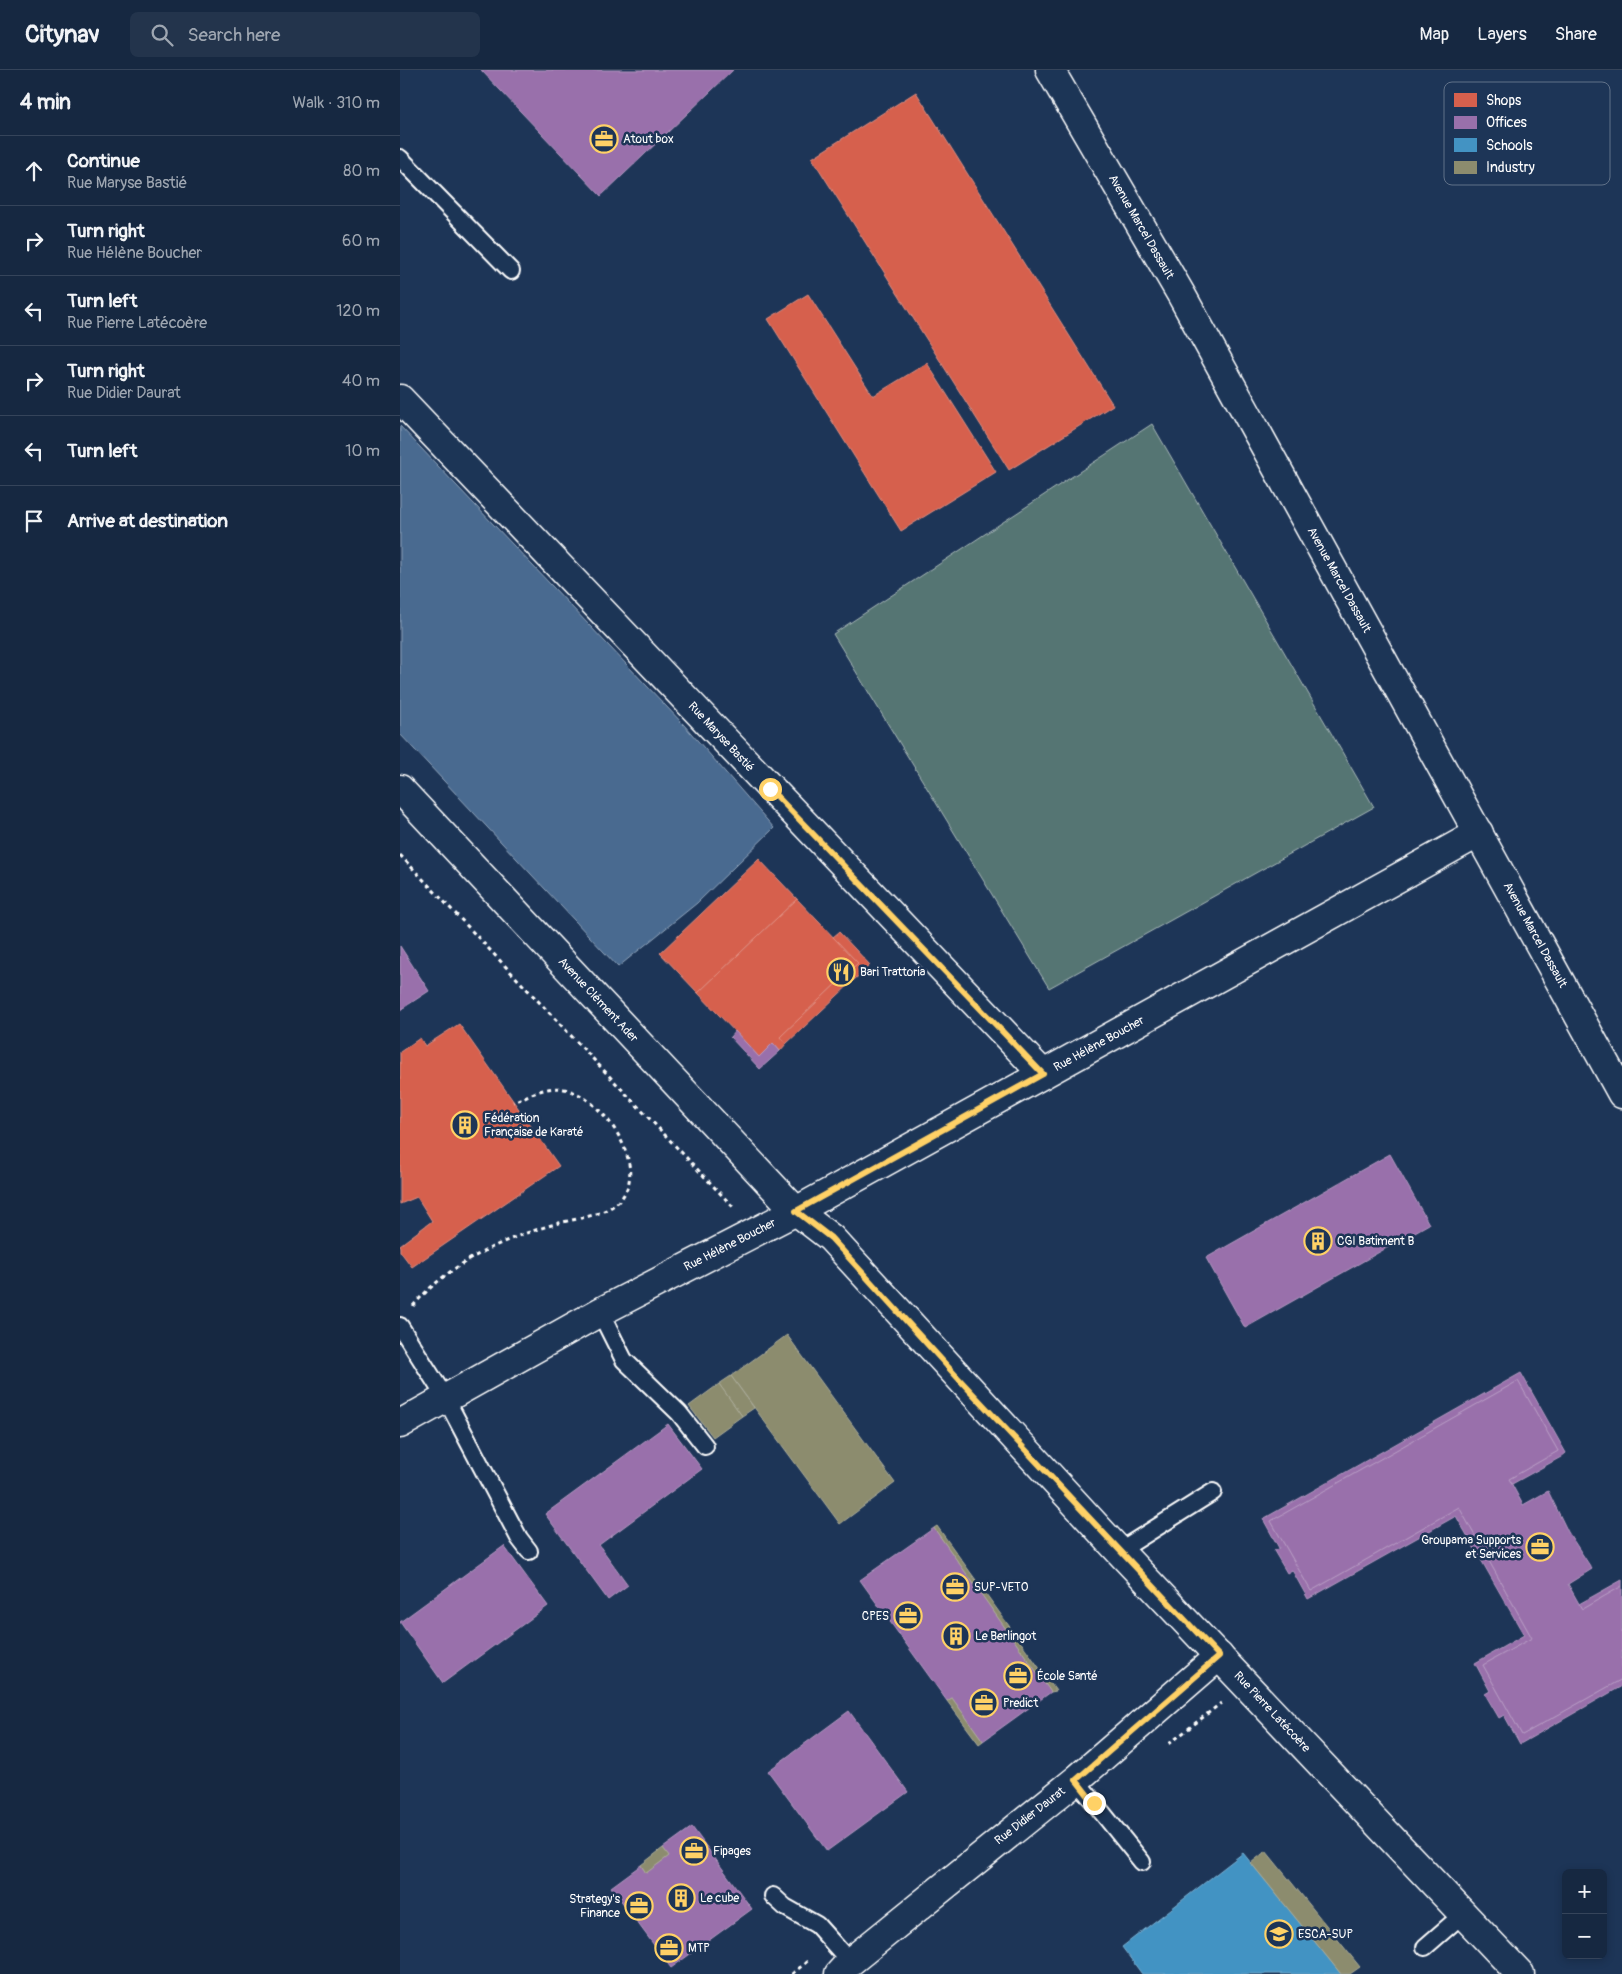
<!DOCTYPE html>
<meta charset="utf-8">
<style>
:root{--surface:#162841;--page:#23344c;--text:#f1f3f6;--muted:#9ea6b1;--line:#35445a}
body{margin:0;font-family:Pangolin,sans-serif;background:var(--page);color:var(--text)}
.controls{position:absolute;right:15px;bottom:15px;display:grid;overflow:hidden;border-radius:8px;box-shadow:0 2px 8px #0003}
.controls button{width:45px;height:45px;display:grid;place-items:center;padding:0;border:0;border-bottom:1px solid var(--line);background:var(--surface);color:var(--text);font:25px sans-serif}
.stop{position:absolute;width:15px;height:15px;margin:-11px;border:4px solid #ffd166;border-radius:50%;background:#fff}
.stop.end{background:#ffd166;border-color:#fff;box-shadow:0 1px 5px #0008}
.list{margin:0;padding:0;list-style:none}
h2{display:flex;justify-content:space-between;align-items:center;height:65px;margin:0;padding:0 20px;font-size:21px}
h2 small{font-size:16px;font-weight:400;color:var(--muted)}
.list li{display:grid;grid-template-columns:32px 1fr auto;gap:15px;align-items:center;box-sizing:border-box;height:70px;padding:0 20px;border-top:1px solid var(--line)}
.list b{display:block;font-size:19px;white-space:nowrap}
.list p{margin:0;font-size:16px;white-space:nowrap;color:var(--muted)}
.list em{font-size:16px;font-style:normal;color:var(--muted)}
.icon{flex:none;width:28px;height:28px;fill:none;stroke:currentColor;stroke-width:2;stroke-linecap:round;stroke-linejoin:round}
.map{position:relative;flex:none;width:1222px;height:1904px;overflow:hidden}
header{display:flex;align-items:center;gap:30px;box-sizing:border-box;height:70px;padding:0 25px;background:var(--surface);border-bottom:1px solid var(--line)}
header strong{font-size:24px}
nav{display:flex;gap:28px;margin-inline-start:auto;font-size:18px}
.search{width:350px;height:45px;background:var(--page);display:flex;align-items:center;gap:12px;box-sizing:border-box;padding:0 18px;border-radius:8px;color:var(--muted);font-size:19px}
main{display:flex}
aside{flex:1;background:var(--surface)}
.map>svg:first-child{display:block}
.green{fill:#557473;stroke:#aabab9}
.water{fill:#4a6a90;stroke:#92a6bc}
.shops{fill:#d6604d;stroke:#e29082}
.offices{fill:#9970ab;stroke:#b89bc4}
.schools{fill:#4393c3;stroke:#7bb3d5}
.industry{fill:#8c8c6e;stroke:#aeae9a}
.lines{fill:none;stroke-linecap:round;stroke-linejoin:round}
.service-casing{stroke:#fff;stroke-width:20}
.minor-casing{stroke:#fff;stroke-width:31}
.tertiary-casing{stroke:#fff;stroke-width:31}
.path{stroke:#fff;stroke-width:3;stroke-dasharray:4 4;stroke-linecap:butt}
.service{stroke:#1d3557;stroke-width:16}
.minor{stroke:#1d3557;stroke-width:28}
.tertiary{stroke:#1d3557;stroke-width:28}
.route{stroke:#ffd166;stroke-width:6}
.labels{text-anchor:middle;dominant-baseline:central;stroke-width:5;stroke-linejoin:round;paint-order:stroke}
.poi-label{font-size:12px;fill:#fff;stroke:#1d3557;text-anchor:start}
.street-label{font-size:12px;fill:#fff;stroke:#1d3557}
.key{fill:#1d3557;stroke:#617289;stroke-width:1}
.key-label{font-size:14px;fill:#fff}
</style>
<header>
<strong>Citynav</strong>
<div class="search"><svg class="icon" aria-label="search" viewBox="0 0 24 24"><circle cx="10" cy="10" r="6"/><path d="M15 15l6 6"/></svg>Search here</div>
<nav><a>Map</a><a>Layers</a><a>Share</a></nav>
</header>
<main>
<aside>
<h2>4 min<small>Walk · 310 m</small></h2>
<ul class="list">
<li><svg class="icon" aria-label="ahead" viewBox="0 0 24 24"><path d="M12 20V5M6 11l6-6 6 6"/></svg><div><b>Continue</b><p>Rue Maryse Bastié</p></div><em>80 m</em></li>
<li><svg class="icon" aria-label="right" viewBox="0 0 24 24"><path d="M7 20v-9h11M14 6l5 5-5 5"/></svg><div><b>Turn right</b><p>Rue Hélène Boucher</p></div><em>60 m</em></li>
<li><svg class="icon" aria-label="left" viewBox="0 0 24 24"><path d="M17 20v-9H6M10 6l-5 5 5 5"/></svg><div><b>Turn left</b><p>Rue Pierre Latécoère</p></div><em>120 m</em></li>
<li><svg class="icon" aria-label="right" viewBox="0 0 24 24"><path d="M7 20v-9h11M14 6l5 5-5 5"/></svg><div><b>Turn right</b><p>Rue Didier Daurat</p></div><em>40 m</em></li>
<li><svg class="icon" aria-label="left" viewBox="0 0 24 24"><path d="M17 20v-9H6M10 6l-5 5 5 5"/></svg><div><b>Turn left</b></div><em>10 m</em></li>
<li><svg class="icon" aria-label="arrive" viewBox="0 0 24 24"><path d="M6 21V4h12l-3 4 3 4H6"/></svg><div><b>Arrive at destination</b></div></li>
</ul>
</aside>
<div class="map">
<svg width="1222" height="1904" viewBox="0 0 1222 1904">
<rect width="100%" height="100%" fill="#1d3557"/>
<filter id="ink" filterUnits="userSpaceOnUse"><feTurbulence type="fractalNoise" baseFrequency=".02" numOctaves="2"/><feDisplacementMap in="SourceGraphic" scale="10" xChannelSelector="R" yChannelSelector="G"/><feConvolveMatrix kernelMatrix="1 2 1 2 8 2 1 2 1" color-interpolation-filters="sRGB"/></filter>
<g filter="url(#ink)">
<path class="green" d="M752,354L974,737L649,918L433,564Z"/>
<path class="water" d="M0,356L284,655L374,758L297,833L218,897L0,664Z"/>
<g class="shops">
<path d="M516,22L713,335L609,400L412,88Z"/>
<path d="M408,224L473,326L527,293L596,402L501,461L368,249Z"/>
<path d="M359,789L397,829L298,923L260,883Z"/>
<path d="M397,829L458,893L380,967L386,974L380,981L373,973L359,987L298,923Z"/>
<path d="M439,862L470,895L386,974L380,967L458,893L433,867Z"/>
<path d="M59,954L159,1096L12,1197L0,1181V1175L32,1151L17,1127L0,1134V982L20,968L25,976Z"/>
</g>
<g class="offices">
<path d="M81,0H333L201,126Z"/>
<path d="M0,876L29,921L0,940Z"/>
<path d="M335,961L359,987L373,973L380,981L360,999L330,967Z"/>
<path d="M990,1084L1029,1154L845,1258L806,1188Z"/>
<path d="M1121,1303L1166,1383L1161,1387L1112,1414L1109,1409L1158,1381L1118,1311L871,1451L911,1521L1059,1437L1132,1568L1083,1595L1122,1665L1222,1609V1616L1120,1674L1104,1645L1099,1648L1085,1624L1090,1621L1075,1593L1124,1565L1056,1446L908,1529L892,1500L887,1503L874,1481L879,1478L863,1449Z"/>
<path d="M1118,1311L1158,1381L1109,1409L1123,1435L1148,1421L1168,1462L1192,1499L1168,1514L1182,1539L1222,1516V1609L1122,1665L1083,1595L1132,1568L1059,1437L911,1521L871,1451Z"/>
<path d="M268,1354L302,1399L199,1475L228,1515L208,1530L145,1444Z"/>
<path d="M534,1458L651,1622L583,1671L552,1628L547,1631L460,1510Z"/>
<path d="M104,1476L148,1536L43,1613L0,1552Z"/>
<path d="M1222,1510V1516L1182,1539L1179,1534Z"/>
<path d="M449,1641L508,1722L427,1781L368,1701Z"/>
<path d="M292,1757L352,1839L271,1898L211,1817L241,1795L246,1803L269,1786L263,1778Z"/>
</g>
<path class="schools" d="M843,1783L941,1904H742L722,1877Z"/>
<g class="industry">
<path d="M387,1265L495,1413L440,1454L331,1306Z"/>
<path d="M331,1306L354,1338L342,1346L319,1314Z"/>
<path d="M319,1314L342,1346L313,1367L289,1336Z"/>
<path d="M537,1456L656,1621L651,1622L534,1458Z"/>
<path d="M552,1628L583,1671L579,1674L547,1631Z"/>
<path d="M263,1778L269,1786L246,1803L241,1795Z"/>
<path d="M866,1781L960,1897L950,1904H941L851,1793Z"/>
</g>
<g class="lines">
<g class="service-casing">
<g id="service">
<path d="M0,88L111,201"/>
<path d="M200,1242L224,1290L279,1343L305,1376"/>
<path d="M0,1256L46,1329L119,1468L129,1481"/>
<path d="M719,1481L813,1422"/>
<path d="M676,1710L742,1792"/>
<path d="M373,1826L385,1837L417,1855L450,1892"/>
<path d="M1025,1877L1063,1844"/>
</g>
</g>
<g class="minor-casing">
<g id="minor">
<path d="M0,329L643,1004"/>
<path d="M0,719L396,1141L431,1168L719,1481L1120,1904"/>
<path d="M0,1354L200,1242L396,1141L1079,763"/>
<path d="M439,1904L450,1892L676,1710L819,1586"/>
</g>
</g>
<g class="tertiary-casing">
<path id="tertiary" d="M650,0L782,226L1222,1024"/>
</g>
<g class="path">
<path d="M0,785L335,1139"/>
<path d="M13,1236C49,1193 106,1167 159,1153C178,1148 204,1146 219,1131C252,1097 202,1026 164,1019C147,1015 128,1026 113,1032"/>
<path d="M769,1674L821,1633"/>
<path d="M392,1904L410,1889"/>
</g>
<use href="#service" class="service"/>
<use href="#minor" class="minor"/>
<use href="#tertiary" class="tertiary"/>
</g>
</g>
<g class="lines" filter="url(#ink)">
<path class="route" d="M370,719L643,1004L396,1141L431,1168L558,1308L819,1586L676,1710L694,1733"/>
</g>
<defs>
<g id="office-ring" transform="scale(1.4375)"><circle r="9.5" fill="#1d3557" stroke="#ffd166" stroke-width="1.5"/><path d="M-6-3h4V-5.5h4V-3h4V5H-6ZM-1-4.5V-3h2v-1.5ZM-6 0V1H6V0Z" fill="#ffd166"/></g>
<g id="restaurant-ring" transform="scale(1.4375)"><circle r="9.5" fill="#1d3557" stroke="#ffd166" stroke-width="1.5"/><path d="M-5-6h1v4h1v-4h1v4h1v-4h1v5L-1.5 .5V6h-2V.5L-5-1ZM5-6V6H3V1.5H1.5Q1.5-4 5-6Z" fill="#ffd166"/></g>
<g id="building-ring" transform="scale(1.4375)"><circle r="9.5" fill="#1d3557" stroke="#ffd166" stroke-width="1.5"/><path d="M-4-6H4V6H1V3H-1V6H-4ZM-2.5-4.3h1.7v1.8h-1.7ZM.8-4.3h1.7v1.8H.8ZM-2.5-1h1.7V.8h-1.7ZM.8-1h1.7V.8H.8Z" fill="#ffd166"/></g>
<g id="university-ring" transform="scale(1.4375)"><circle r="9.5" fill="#1d3557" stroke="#ffd166" stroke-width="1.5"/><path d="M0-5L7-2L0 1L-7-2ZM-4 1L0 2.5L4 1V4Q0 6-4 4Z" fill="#ffd166"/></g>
</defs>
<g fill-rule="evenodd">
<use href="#office-ring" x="204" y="69"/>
<use href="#restaurant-ring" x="441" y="902"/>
<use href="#building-ring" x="65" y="1055"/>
<use href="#building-ring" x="918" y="1171"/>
<use href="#office-ring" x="1140" y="1477"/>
<use href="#office-ring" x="555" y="1517"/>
<use href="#office-ring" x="508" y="1546"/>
<use href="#building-ring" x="556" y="1566"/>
<use href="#office-ring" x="618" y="1606"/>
<use href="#office-ring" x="584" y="1633"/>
<use href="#office-ring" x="294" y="1781"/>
<use href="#building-ring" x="281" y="1828"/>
<use href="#office-ring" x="239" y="1836"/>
<use href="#university-ring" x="879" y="1864"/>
<use href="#office-ring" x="269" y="1878"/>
</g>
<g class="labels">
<g class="poi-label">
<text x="223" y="69">Atout box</text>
<text x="460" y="902">Bari Trattoria</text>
<text x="84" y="1048">Fédération<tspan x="84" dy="14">Française de Karaté</tspan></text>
<text x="937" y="1171">CGI Batiment B</text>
<text x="1121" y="1470" text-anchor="end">Groupama Supports<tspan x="1121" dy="14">et Services</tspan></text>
<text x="574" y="1517">SUP-VETO</text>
<text x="489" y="1546" text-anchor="end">CPES</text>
<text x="575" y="1566">Le Berlingot</text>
<text x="637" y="1606">École Santé</text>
<text x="603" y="1633">Predict</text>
<text x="313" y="1781">Fipages</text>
<text x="300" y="1828">Le cube</text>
<text x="220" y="1829" text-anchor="end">Strategy's<tspan x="220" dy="14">Finance</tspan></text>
<text x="898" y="1864">ESCA-SUP</text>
<text x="288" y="1878">MTP</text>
</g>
<g class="street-label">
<text transform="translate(741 157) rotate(60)">Avenue Marcel Dassault</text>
<text transform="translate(939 510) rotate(61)">Avenue Marcel Dassault</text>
<text transform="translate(321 667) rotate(47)">Rue Maryse Bastié</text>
<text transform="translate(1135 865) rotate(61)">Avenue Marcel Dassault</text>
<text transform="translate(198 930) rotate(47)">Avenue Clément Ader</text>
<text transform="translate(699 974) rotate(-29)">Rue Hélène Boucher</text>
<text transform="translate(330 1175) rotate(-27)">Rue Hélène Boucher</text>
<text transform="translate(872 1642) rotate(47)">Rue Pierre Latécoère</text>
<text transform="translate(630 1746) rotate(-38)">Rue Didier Daurat</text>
</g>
</g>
<rect x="1044" y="12" width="166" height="103" rx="8" class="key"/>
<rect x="1054" y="23" width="23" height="14" fill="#d6604d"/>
<rect x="1054" y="46" width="23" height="13" fill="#9970ab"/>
<rect x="1054" y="68" width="23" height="14" fill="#4393c3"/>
<rect x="1054" y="91" width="23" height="13" fill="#8c8c6e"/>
<g class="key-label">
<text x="1086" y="35">Shops</text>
<text x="1086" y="57">Offices</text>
<text x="1086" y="80">Schools</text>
<text x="1086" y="102">Industry</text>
</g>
</svg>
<div class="controls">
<button>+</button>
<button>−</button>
</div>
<div class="stop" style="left:370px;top:719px"></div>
<div class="stop end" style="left:694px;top:1733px"></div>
</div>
</main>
